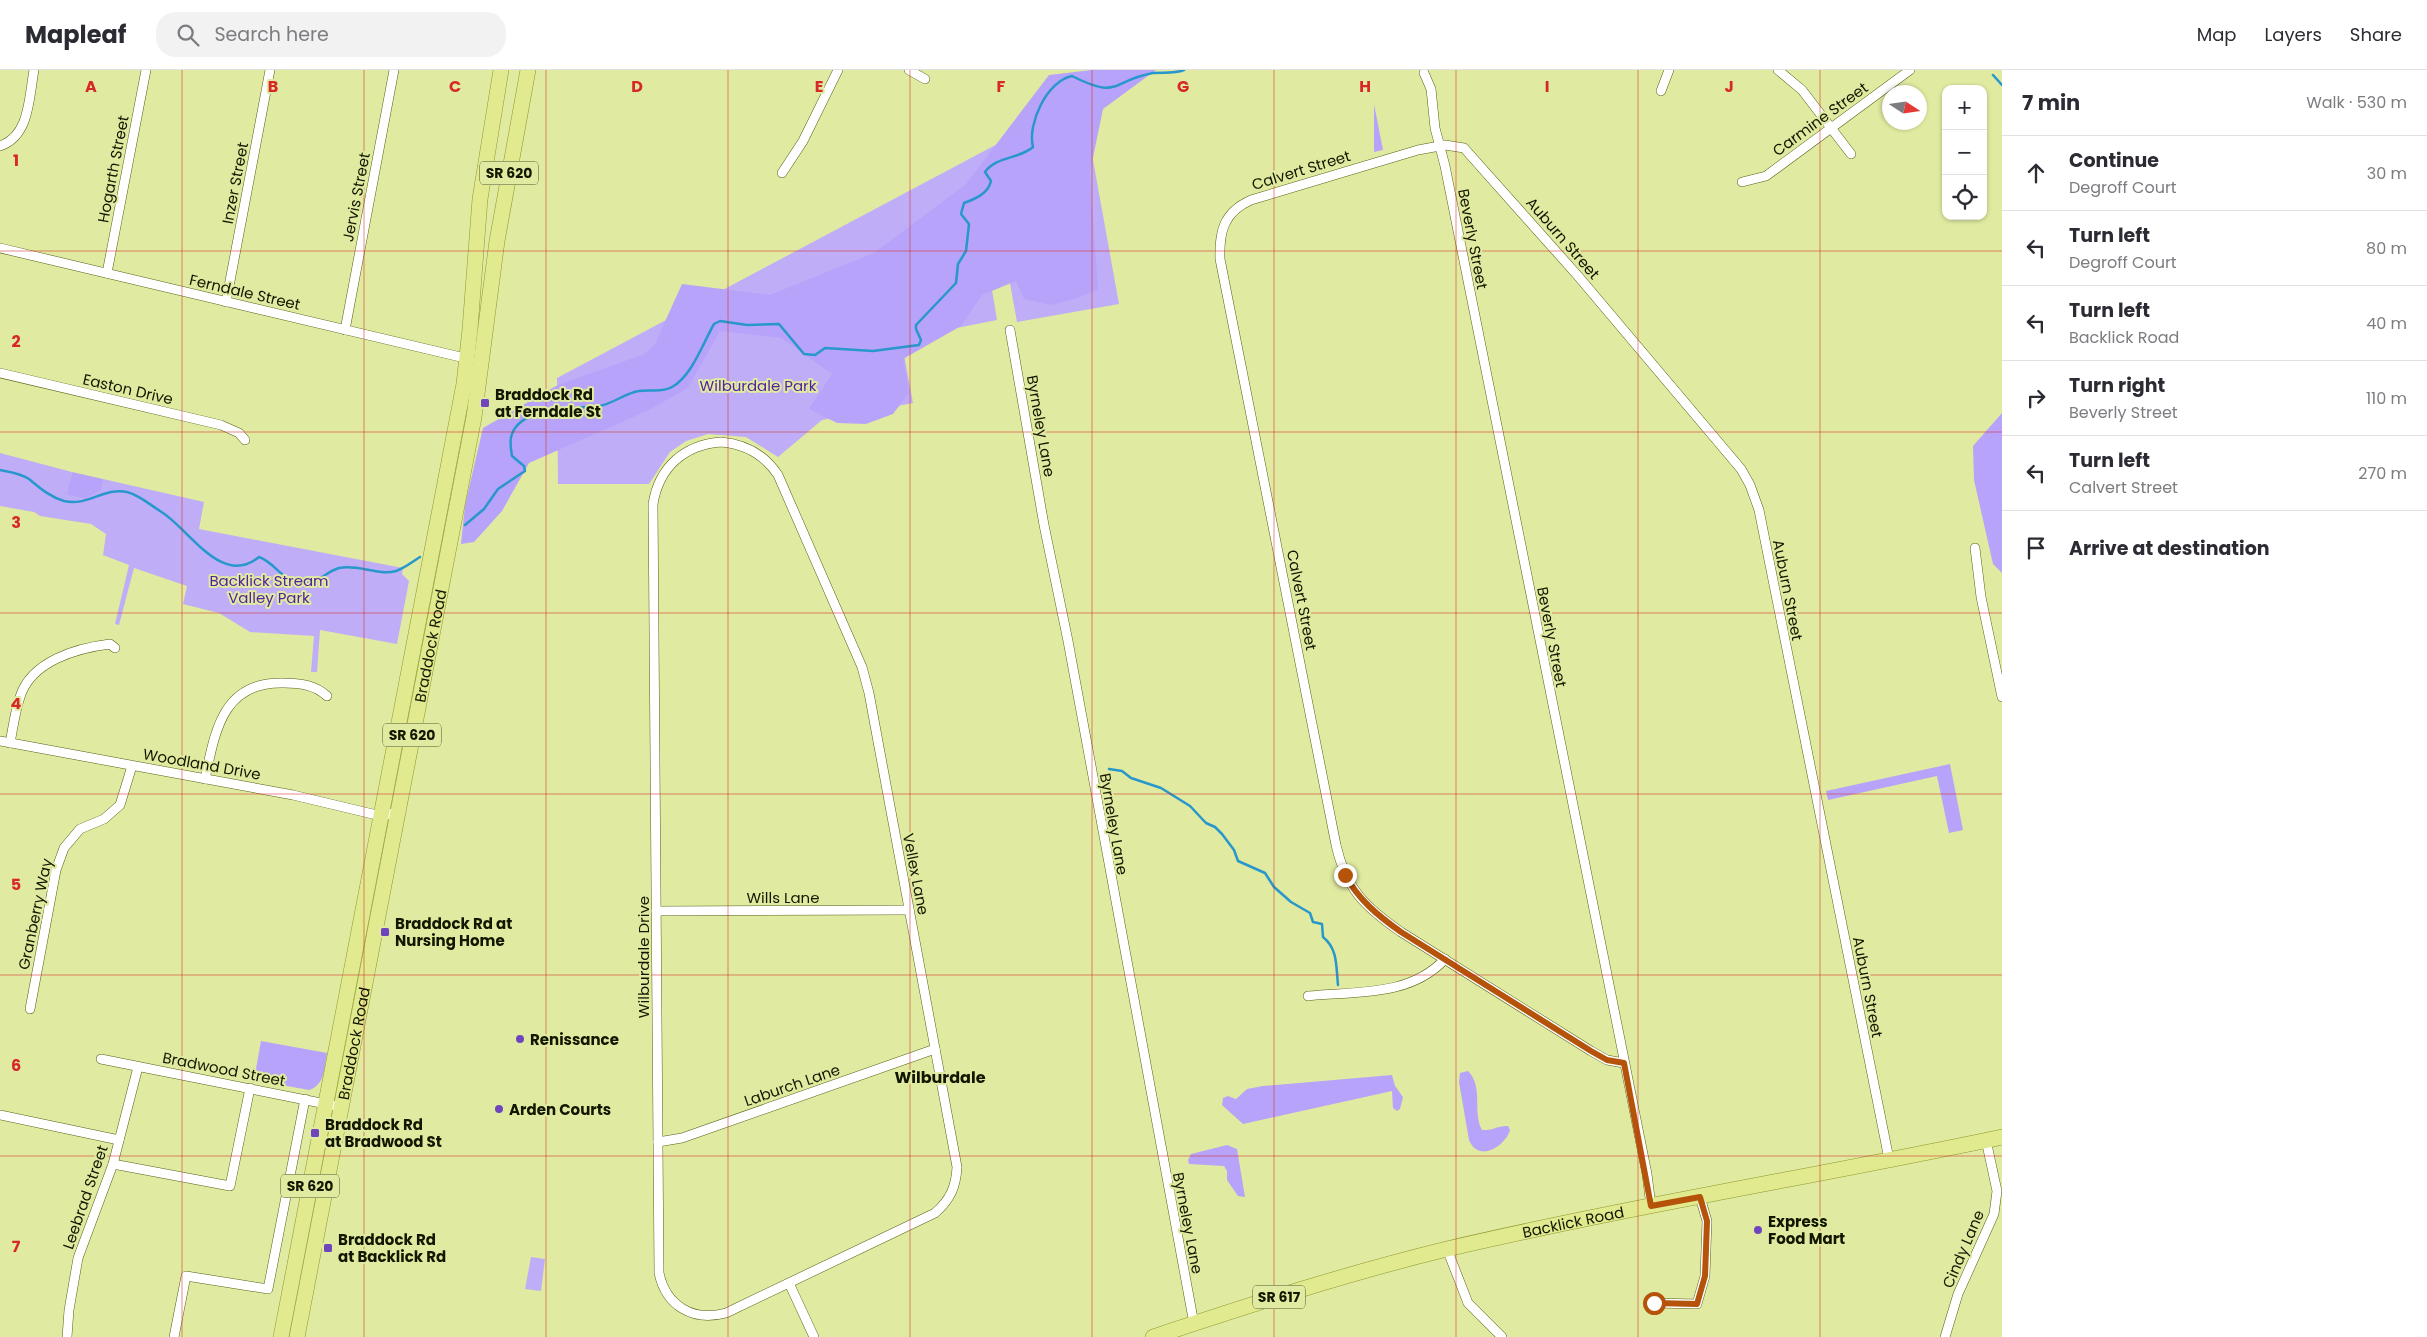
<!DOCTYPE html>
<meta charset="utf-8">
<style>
:root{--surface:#fff;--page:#f2f2f3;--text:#2b2b33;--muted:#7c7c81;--line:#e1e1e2}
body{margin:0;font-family:Poppins,sans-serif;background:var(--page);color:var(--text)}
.controls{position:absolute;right:15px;top:15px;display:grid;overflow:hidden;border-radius:10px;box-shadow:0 1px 4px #0004}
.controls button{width:45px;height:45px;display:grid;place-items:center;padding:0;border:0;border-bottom:1px solid var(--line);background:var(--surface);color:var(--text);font:25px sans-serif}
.compass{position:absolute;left:1882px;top:15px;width:45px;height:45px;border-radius:50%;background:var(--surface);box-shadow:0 1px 4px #0004;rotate:102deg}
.stop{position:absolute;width:15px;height:15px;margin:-11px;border:4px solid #b45309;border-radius:50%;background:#fff}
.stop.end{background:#b45309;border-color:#fff;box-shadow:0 1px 5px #0008}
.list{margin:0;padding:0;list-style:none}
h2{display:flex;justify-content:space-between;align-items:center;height:65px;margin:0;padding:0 20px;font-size:21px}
h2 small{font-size:16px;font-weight:400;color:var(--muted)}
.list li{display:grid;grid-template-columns:32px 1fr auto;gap:15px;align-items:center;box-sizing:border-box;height:75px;padding:0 20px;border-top:1px solid var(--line)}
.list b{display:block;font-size:19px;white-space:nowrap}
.list p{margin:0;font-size:16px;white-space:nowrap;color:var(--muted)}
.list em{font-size:16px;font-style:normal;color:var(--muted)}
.icon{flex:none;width:28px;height:28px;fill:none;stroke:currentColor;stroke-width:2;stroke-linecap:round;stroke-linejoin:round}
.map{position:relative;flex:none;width:2002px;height:1267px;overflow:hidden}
header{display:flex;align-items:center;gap:30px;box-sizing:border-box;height:70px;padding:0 25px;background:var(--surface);border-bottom:1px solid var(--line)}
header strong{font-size:24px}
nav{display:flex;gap:28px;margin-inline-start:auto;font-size:18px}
.search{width:350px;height:45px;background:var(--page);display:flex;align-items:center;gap:12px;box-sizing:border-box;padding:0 18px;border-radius:20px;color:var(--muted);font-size:19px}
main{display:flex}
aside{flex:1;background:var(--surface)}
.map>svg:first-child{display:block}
.green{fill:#bfaef7}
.forest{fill:#b8a3fa}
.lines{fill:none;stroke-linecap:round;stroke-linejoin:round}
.stream{stroke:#2797cc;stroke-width:2.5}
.minor-casing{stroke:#596015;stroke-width:10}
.primary-casing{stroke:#8d972e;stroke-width:16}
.minor{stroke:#fff;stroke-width:9}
.primary{stroke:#e2ea90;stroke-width:15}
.route{stroke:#b45309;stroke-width:6}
.grid{fill:none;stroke:#d62828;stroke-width:1;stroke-opacity:0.55}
.poi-dot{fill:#6e45bd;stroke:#e0eaa0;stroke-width:2}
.labels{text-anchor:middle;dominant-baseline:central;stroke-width:4;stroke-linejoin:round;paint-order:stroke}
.shield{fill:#e0eaa0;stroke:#515630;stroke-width:1}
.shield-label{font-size:14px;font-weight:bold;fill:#141700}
.street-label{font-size:15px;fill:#141700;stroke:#e0eaa0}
.park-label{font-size:15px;fill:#53229e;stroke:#e0eaa0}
.poi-label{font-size:15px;font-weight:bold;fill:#141700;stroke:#e0eaa0;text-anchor:start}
.neighbourhood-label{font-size:16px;font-weight:bold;fill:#141700;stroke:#e0eaa0}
.grid-label{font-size:16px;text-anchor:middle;font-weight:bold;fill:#d62828;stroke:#e0eaa0;stroke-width:4;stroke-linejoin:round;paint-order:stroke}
</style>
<header>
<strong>Mapleaf</strong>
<div class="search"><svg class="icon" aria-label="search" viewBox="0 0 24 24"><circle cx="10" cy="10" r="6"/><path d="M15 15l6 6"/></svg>Search here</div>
<nav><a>Map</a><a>Layers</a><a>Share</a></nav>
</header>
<main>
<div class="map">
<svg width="2002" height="1267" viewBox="0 0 2002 1267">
<rect width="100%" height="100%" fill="#e0eaa0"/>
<g class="green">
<path d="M1082,29L1119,234L1017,252L1005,186L987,190L997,250L901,269L913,333L822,350L778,387L746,367L708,364L686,371L670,382L649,414H558L557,308Z"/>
<path d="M0,383L72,402L68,425L83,429L103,409L204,432L199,459L403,498L402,504L409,511L397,574L320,560L317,602H311L314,566L250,562L219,543L183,534L187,516L134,498L119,555L115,554L129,495L103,485L106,464L91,454L40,446L34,442L0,436Z"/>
<path d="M531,1187L545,1189L541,1221L525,1219Z"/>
</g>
<g class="forest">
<path d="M1092,0H1156L1103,39L1090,102L1098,219L1078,228L1051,235L1024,229L1016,211L982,225L961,256L903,289L909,323L893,344L866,354L837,353L809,339L832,304L781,268L720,261L688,318L647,341L529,393L502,441L474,472L461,474L465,435L483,358L556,316L644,284L654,276L682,214L770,225L874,183L966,114L1049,5Z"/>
<path d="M1374,34L1383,80L1374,82Z"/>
<path d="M2002,343V503L1993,494L1974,410L1973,376Z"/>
<path d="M72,402L103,409L101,420L84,429L67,425Z"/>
<path d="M1950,694L1963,760L1949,763L1937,706L1828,730L1826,721Z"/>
<path d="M261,971L327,983C324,999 325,1015 309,1020L254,1010Z"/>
<path d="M1468,1001C1484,1017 1472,1042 1482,1060C1492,1061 1499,1055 1508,1056L1510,1060C1506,1075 1479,1094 1469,1070L1459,1012L1460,1003Z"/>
<path d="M1392,1005L1395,1016L1403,1027L1400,1039L1397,1041L1393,1038L1392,1021L1243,1054L1222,1035L1223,1028L1228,1026L1236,1029L1247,1019L1263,1016Z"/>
<path d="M1227,1075L1237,1079L1245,1127L1238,1126L1227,1110V1101L1224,1096L1189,1094L1188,1090L1191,1084Z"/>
</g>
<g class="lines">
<g class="stream">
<path d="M1993,5L2002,15"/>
<path d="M0,400C10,402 20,403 29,409C40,418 50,427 64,431C87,437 104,417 127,422C139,425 149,434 160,441C189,458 221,518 259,487C274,492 281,509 297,512C320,516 322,503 339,498C359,494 378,506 396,501C405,498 412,492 420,487"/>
<path d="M465,455L484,439L498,419L525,401L524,396L512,386C511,380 509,370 512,364C522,336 575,339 599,336C613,334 625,323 639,321C650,319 662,323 672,317C692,306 703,273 714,254L720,251L747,255L779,254L804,284L815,285L825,278L873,281L919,275L921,270L916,259V255L956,213L958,194L966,181L969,154L961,144L964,133C975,129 988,124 991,111L985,102C996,86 1020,89 1033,77C1027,54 1047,11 1072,6C1120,30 1110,11 1153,3C1164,2 1174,4 1184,0"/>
<path d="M1109,699L1122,701L1131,708L1161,718L1190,736L1206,753L1215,757L1222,764L1234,780L1238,791L1265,803L1274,817L1291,832L1310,843L1313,852L1322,854L1323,867C1338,879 1336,896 1338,915"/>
</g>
<g class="minor-casing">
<g id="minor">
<path d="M909,0L925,9"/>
<path d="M1778,0L1802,20L1851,84"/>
<path d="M1424,3L1431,19L1435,58L1445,96L1647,1104L1651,1136"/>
<path d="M1661,21L1669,0"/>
<path d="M0,76C30,66 29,27 34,0"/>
<path d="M782,103L803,71L838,0"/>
<path d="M1742,112L1766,106L1910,0"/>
<path d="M0,178L469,289"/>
<path d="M107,203L146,0"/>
<path d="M226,232L270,0"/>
<path d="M345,260L394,0"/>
<path d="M1010,260L1044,455L1068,571L1194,1254"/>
<path d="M0,303L221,355L239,363L245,370"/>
<path d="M721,372C745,374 764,384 778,405L862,597L869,623L957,1097C956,1117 950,1130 935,1143L726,1243C693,1252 666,1236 659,1203L653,434C659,397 684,375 721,372Z"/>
<path d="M1975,478L1981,527L2002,627"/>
<path d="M0,671L293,725L381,746L398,742"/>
<path d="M10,673C13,658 15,641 20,627C31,591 77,578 110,574L115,578"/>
<path d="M205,709C215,662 222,611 284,613C300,613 315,615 327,626"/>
<path d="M656,841L909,840"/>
<path d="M1308,926C1356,921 1410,927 1445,889"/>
<path d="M30,939L56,800L64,778L80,759L104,749L120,735L132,696"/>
<path d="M101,989L341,1037"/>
<path d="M1624,993L1607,990L1591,981L1401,862C1365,837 1346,819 1336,775L1220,189C1219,161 1224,142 1251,130L1418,80L1445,75L1464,78L1578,206L1741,399L1750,415L1759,440L1889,1089"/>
<path d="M0,1045L119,1070"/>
<path d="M658,1072L682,1068L935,979"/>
<path d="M113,1094L230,1116L250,1018"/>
<path d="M1447,1179L1468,1233L1502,1267"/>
<path d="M789,1213L814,1267"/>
<path d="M1654,1233L1697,1234L1705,1206L1707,1151L1700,1127"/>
<path d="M67,1267L69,1240L78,1188L113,1094L138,997"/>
<path d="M174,1267L186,1206L268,1219L305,1029"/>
<path d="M1945,1267L1958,1224L1994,1144L1997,1121L1986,1070"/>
</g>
</g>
<g class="primary-casing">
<g id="primary">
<path d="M281,1267L464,314L470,259L480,129L501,0"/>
<path id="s1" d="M297,1267L474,347L497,171L528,0"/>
<path id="s2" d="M1153,1267C1250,1235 1348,1203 1447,1179C1631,1136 1817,1106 2002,1067"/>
</g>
</g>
<use href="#minor" class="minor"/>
<use href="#primary" class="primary"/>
</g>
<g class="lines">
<path class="route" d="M1345,805C1359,830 1377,845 1401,862L1591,981L1607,990L1624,993L1651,1136L1700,1127L1707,1151L1705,1206L1697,1234L1654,1233"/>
</g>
<path class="grid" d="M182,0V1267M364,0V1267M546,0V1267M728,0V1267M910,0V1267M1092,0V1267M1274,0V1267M1456,0V1267M1638,0V1267M1820,0V1267M0,181H2002M0,362H2002M0,543H2002M0,724H2002M0,905H2002M0,1086H2002"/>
<g class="poi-dot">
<rect x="480" y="328" width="10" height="10" rx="2.5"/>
<rect x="380" y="857" width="10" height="10" rx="2.5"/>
<circle cx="520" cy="969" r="5"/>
<circle cx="499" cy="1039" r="5"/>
<rect x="310" y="1058" width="10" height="10" rx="2.5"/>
<circle cx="1758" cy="1160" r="5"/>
<rect x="323" y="1173" width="10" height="10" rx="2.5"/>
</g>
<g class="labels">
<g class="shield">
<rect x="480" y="91.5" width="58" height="23" rx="4"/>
<rect x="383" y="653.5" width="58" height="23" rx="4"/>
<rect x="281" y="1104.5" width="58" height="23" rx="4"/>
<rect x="1253" y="1215.5" width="52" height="23" rx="4"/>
</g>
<g class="shield-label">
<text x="509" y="103">SR 620</text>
<text x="412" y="665">SR 620</text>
<text x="310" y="1116">SR 620</text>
<text x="1279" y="1227">SR 617</text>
</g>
<g class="street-label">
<text transform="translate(1820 49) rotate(-36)">Carmine Street</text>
<text transform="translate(113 99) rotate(-79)">Hogarth Street</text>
<text transform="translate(1301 100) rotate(-17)">Calvert Street</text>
<text transform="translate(235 113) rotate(-79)">Inzer Street</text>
<text transform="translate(356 127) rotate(-79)">Jervis Street</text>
<text transform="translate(1563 168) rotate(49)">Auburn Street</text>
<text transform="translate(1473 169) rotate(79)">Beverly Street</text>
<text transform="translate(245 222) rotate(13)">Ferndale Street</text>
<text transform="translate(128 319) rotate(13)">Easton Drive</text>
<text transform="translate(1041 356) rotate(80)">Byrneley Lane</text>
<text transform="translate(1788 520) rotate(79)">Auburn Street</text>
<text transform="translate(1302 530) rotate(79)">Calvert Street</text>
<text transform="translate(1552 567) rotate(79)">Beverly Street</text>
<text stroke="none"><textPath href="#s1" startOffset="704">Braddock Road</textPath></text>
<text transform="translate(202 694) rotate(10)">Woodland Drive</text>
<text transform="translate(1114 754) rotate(80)">Byrneley Lane</text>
<text transform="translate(916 804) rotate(79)">Vellex Lane</text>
<text x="783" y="827">Wills Lane</text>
<text transform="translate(35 844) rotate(-78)">Granberry Way</text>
<text transform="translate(643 887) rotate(-90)">Wilburdale Drive</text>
<text transform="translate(1868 917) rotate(79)">Auburn Street</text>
<text stroke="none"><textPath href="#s1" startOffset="299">Braddock Road</textPath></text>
<text transform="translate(224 999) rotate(11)">Bradwood Street</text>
<text transform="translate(792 1015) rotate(-19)">Laburch Lane</text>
<text transform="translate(85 1127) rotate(-71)">Leebrad Street</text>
<text stroke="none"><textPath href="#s2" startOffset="436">Backlick Road</textPath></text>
<text transform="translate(1188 1153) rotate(79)">Byrneley Lane</text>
<text transform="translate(1963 1179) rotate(-67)">Cindy Lane</text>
</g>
<g class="park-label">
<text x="758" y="315">Wilburdale Park</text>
<text x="269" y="510">Backlick Stream<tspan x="269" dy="17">Valley Park</tspan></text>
</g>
<g class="poi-label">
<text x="495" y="324">Braddock Rd<tspan x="495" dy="17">at Ferndale St</tspan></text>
<text x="395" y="853">Braddock Rd at<tspan x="395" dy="17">Nursing Home</tspan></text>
<text x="530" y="969">Renissance</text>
<text x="509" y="1039">Arden Courts</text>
<text x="325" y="1054">Braddock Rd<tspan x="325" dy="17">at Bradwood St</tspan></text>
<text x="1768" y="1151">Express<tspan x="1768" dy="17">Food Mart</tspan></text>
<text x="338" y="1169">Braddock Rd<tspan x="338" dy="17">at Backlick Rd</tspan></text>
</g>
<g class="neighbourhood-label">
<text x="940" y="1007">Wilburdale</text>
</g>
</g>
<g class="grid-label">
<text x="91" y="22">A</text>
<text x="273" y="22">B</text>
<text x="455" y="22">C</text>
<text x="637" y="22">D</text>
<text x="819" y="22">E</text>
<text x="1001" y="22">F</text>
<text x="1183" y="22">G</text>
<text x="1365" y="22">H</text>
<text x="1547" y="22">I</text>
<text x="1729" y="22">J</text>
<text x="16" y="96">1</text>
<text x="16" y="277">2</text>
<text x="16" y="458">3</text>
<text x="16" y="639">4</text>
<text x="16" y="820">5</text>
<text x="16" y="1001">6</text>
<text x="16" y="1182">7</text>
</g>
</svg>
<div class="controls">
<button>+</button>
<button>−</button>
<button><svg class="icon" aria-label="locate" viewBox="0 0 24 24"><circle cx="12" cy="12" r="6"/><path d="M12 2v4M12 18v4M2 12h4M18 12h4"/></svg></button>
</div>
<svg class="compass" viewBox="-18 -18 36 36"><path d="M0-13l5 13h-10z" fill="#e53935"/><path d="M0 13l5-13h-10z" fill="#7c7c81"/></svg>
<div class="stop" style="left:1654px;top:1233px"></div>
<div class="stop end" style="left:1345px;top:805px"></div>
</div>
<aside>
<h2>7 min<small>Walk · 530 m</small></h2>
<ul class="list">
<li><svg class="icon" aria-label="ahead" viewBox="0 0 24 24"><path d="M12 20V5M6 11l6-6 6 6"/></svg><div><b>Continue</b><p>Degroff Court</p></div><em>30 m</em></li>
<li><svg class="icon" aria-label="left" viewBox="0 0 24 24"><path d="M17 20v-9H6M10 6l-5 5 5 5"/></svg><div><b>Turn left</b><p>Degroff Court</p></div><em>80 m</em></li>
<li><svg class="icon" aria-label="left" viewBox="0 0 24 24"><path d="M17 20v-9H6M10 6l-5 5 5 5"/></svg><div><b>Turn left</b><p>Backlick Road</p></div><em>40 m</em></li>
<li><svg class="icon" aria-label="right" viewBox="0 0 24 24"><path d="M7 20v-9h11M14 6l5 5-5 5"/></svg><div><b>Turn right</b><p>Beverly Street</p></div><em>110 m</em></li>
<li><svg class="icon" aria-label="left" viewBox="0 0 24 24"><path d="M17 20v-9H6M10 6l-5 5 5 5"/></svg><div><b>Turn left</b><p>Calvert Street</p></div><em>270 m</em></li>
<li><svg class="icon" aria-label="arrive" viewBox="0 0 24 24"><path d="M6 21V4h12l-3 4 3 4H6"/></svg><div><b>Arrive at destination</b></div></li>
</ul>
</aside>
</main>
